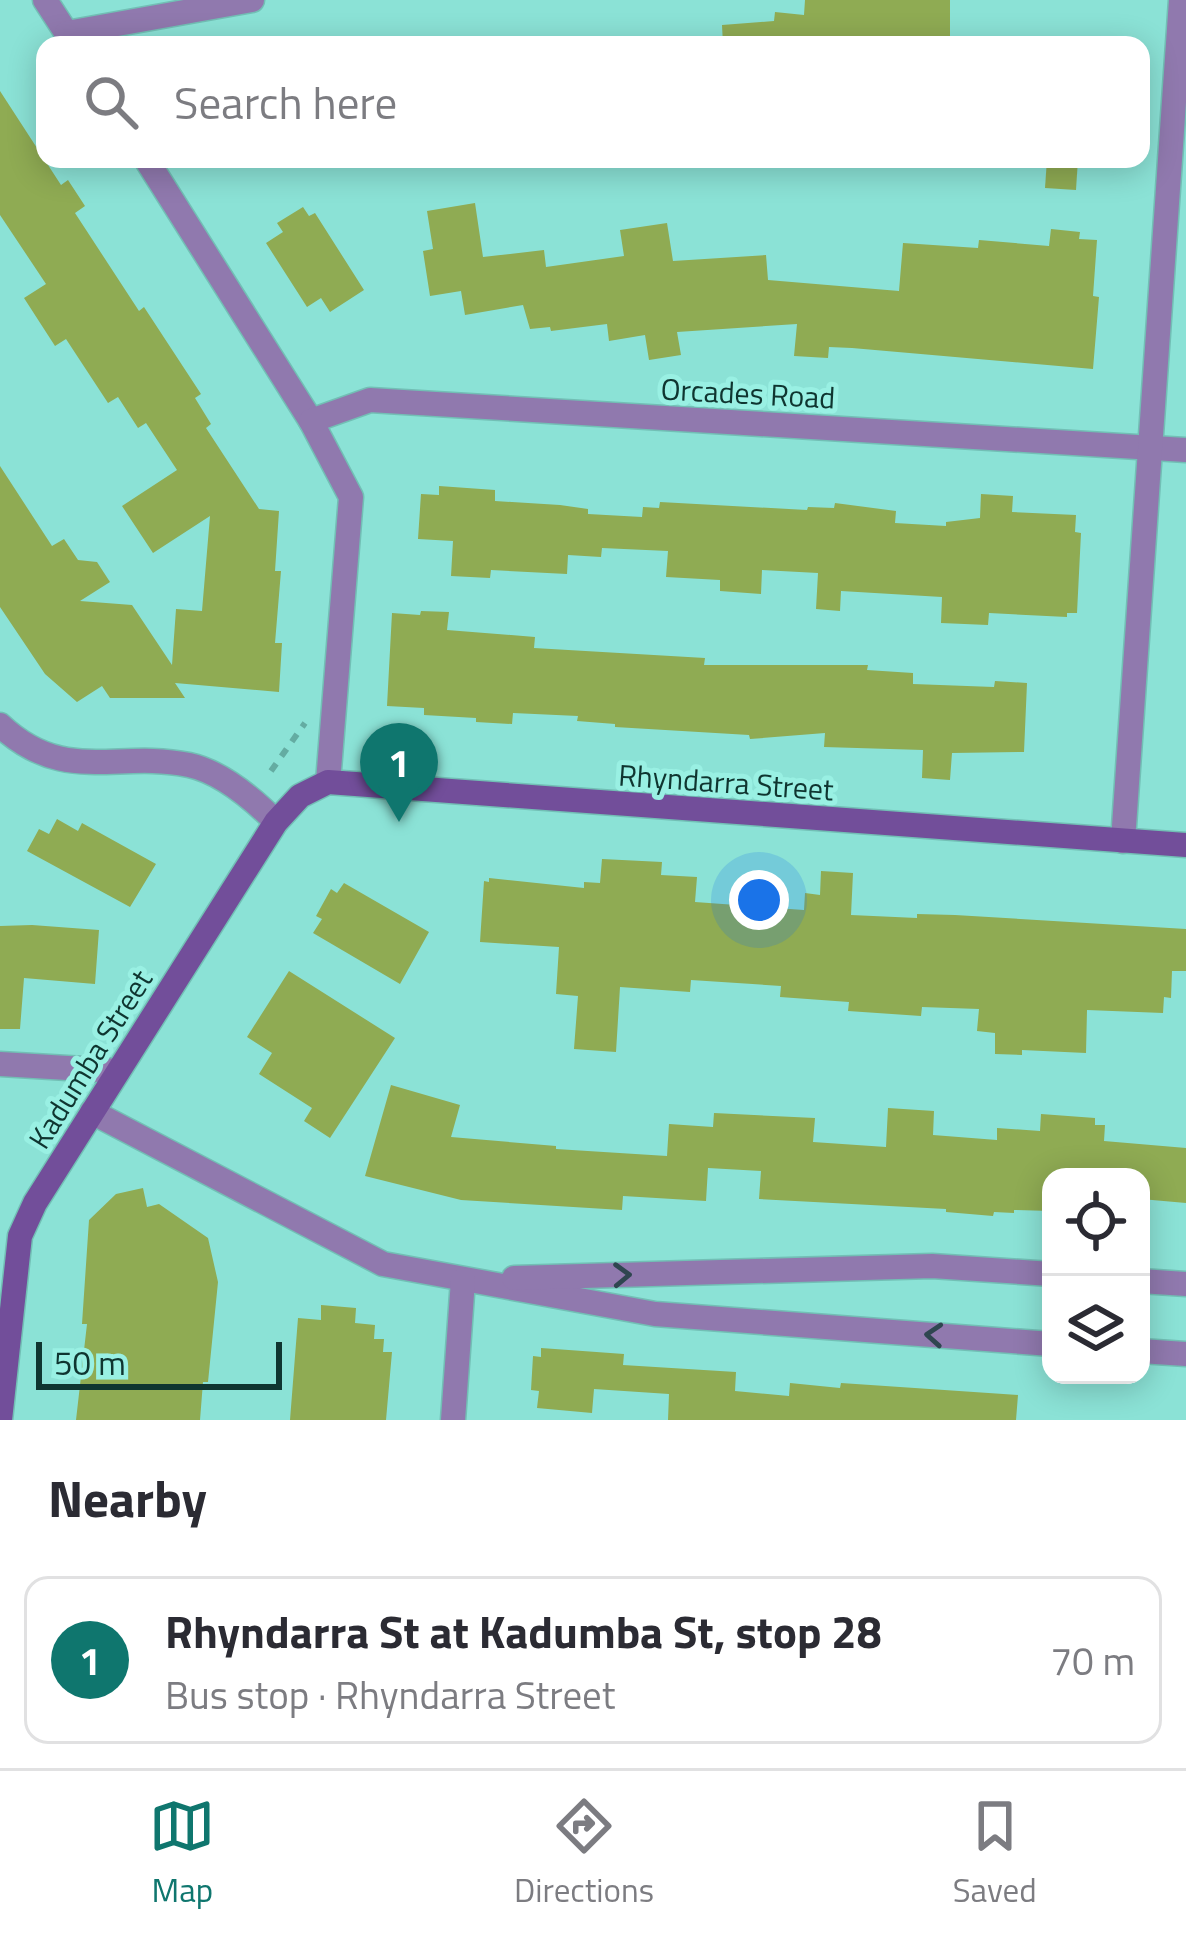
<!DOCTYPE html>
<meta charset="utf-8">
<style>
:root{--surface:#fff;--page:#f7f7f7;--text:#2b2b33;--muted:#7c7c81;--line:#e1e1e2;--accent:#0f766e}
body{margin:0;font-family:"Titillium Web",sans-serif;background:var(--page);color:var(--text)}
.controls{position:absolute;right:36px;bottom:36px;display:grid;overflow:hidden;border-radius:24px;box-shadow:0 6px 30px #0003}
.controls button{width:108px;height:108px;display:grid;place-items:center;padding:0;border:0;border-bottom:3px solid var(--line);background:var(--surface);color:var(--text);font:60px sans-serif}
.scale{position:absolute;left:36px;bottom:30px;width:246px;box-sizing:border-box;padding-left:12px;border:6px solid #0f3530;border-top:0;font-size:33px;line-height:42px;white-space:nowrap;color:#0f3530;-webkit-text-stroke:9px #99f0e3;paint-order:stroke}
.you{position:absolute;left:759px;top:900px;width:42px;height:42px;margin:-30px;border:9px solid #fff;border-radius:50%;background:#1a73e8;box-shadow:0 0 0 18px #1a73e833}
.badge{display:grid;place-items:center;width:78px;height:78px;border-radius:50%;background:var(--accent);color:#fff;font-size:39px;font-weight:700}
.pin{position:absolute;translate:-50% -99px;filter:drop-shadow(0 3px 6px #0008)}
.pin::after{content:'';position:absolute;top:63px;width:42px;height:36px;background:inherit;clip-path:polygon(0 0,100% 0,50% 100%)}
.list{margin:0;padding:0;list-style:none}
h2{display:flex;justify-content:space-between;align-items:center;height:156px;margin:0;padding:0 48px;font-size:51px}
h2 small{font-size:39px;font-weight:400;color:var(--muted)}
.list li{display:grid;grid-template-columns:78px 1fr auto;gap:36px;align-items:center;box-sizing:border-box;height:168px;margin:0 24px 24px;padding:0 24px;border:3px solid var(--line);border-radius:24px}
.list b{display:block;font-size:45px;white-space:nowrap}
.list p{margin:0;font-size:39px;white-space:nowrap;color:var(--muted)}
.list em{font-size:39px;font-style:normal;color:var(--muted)}
.icon{flex:none;width:66px;height:66px;fill:none;stroke:currentColor;stroke-width:2;stroke-linecap:round;stroke-linejoin:round}
.map{position:relative;flex:none;width:1186px;height:1420px;overflow:hidden}
.search{position:absolute;background:var(--surface);box-shadow:0 6px 30px #0003;left:36px;right:36px;top:36px;height:132px;display:flex;align-items:center;gap:30px;box-sizing:border-box;padding:0 42px;border-radius:24px;color:var(--muted);font-size:45px}
.sheet{height:348px;background:var(--surface)}
nav{display:flex;justify-content:space-around;align-items:center;box-sizing:border-box;height:168px;border-top:3px solid var(--line);background:var(--surface);font-size:33px;color:var(--muted)}
nav a{display:grid;justify-items:center;gap:6px}
nav .on{color:var(--accent)}
.map>svg:first-child{display:block}
.building{fill:#8fab53}
.lines{fill:none;stroke-linecap:round;stroke-linejoin:round}
.street-casing{stroke:#72bfb5;stroke-width:27}
.secondary-casing{stroke:#72bfb5;stroke-width:27}
.path{stroke:#64aca2;stroke-width:6;stroke-dasharray:9 9;stroke-linecap:butt}
.street{stroke:#9079ae;stroke-width:24}
.secondary{stroke:#724e9a;stroke-width:24}
.oneway{stroke:#2f4650}
.labels{text-anchor:middle;dominant-baseline:central;stroke-width:10;stroke-linejoin:round;paint-order:stroke}
.street-label{font-size:30px;fill:#0f3530;stroke:#99f0e3}
</style>
<div class="map">
<svg width="1186" height="1420" viewBox="0 0 1186 1420">
<rect width="100%" height="100%" fill="#8be2d6"/>
<g class="building">
<path d="M805,0H950V41L938,40L937,43L928,45H723L722,25L774,21L775,12L804,15Z"/>
<path d="M0,91L61,185L68,180L85,206L75,213L139,311L144,307L201,394L195,398L211,424L206,428L259,509L279,511L275,571H281L275,643H282L279,692L175,683L185,698H110L102,686L77,702L45,674L0,607V466L52,546L64,539L78,560L97,562L110,582L80,601L132,605L172,665L176,609L202,611L210,516L153,553L122,506L177,470L146,423L138,428L118,397L108,403L66,339L55,346L24,298L46,284L0,215Z"/>
<path d="M1047,159H1078L1076,190L1045,188Z"/>
<path d="M475,203L483,257L544,250L546,267L624,256L620,230L667,223L673,261L766,255L768,280L899,291L903,243L978,248L979,240L1049,246L1051,229L1080,232L1079,239L1097,240L1093,296L1099,297L1093,369L852,348L829,347L828,358L794,356L797,324L677,332L681,355L649,360L645,335L609,341L607,324L551,331L550,327L530,329L523,305L465,315L461,291L430,296L423,251L433,249L427,211Z"/>
<path d="M303,207L309,216L315,213L364,290L330,312L321,298L307,307L266,243L283,232L277,223Z"/>
<path d="M439,486L495,490V501L560,505L588,509V514L642,517L643,507L659,508L660,502L807,510L808,507L834,508L835,503L896,511L895,523L946,526V522L980,518L981,494L1013,496L1012,512L1076,515L1075,532L1081,533L1077,613H1067V617L989,613L988,625L941,623L942,597L841,591L840,611L816,609L818,573L762,570L761,594L720,591V580L666,577L668,551L602,548L601,557L568,555L567,574L491,570L490,578L451,576L453,541L418,539L421,494L439,495Z"/>
<path d="M421,611L449,612L447,630L535,637L534,648L705,658L704,665H868L867,670L913,673V684L994,687L995,681L1027,683L1024,752L952,753L950,780L922,778L923,750L824,747L825,733L750,739L749,735L615,727V724L577,721L578,716L513,713L512,724L476,722V718L424,715V708L387,706L392,613L420,615Z"/>
<path d="M57,819L78,831L82,823L156,864L130,907L27,851L39,829L49,834Z"/>
<path d="M602,859L662,862L661,875L697,877L695,902L804,910L805,893L820,895L821,871L853,873L851,915L917,918V914L955,915L1186,929V971H1172L1171,998L1164,997L1163,1013L1087,1010L1086,1053L1022,1050V1055L995,1054V1033L977,1031L979,1009L922,1007L921,1016L848,1011L849,1002L780,997L781,986L691,980L690,992L620,987L616,1052L574,1049L578,996L556,994L559,947L480,942L484,881L489,882V878L584,888V882L600,883Z"/>
<path d="M344,883L429,932L400,984L313,933L322,919L316,916L331,889L337,893Z"/>
<path d="M32,925L99,930L95,984L24,978L20,1029H0V926Z"/>
<path d="M289,971L395,1038L330,1138L304,1121L312,1108L259,1074L272,1053L247,1037Z"/>
<path d="M391,1085L460,1105L451,1137L556,1146V1149L667,1156L669,1124L713,1127L714,1113L815,1118L813,1142L886,1147L888,1108L934,1111L933,1135L997,1140V1128L1040,1131L1041,1114L1095,1118V1125H1105L1104,1141L1186,1148V1203L1141,1199V1177H1051V1211L1014,1210V1213L994,1212L993,1216L946,1212V1209L759,1199L761,1171L708,1168L706,1201L623,1196L622,1210L461,1200L365,1176Z"/>
<path d="M143,1188L147,1207L159,1204L208,1238L218,1282L208,1382H203L200,1420H76L87,1324H82L89,1220L116,1194Z"/>
<path d="M321,1305L356,1308L355,1323L375,1325L374,1339H384L383,1352H392L386,1420H290L298,1318L321,1320Z"/>
<path d="M541,1348L624,1354L623,1365L736,1372L735,1391L789,1396L790,1383L840,1388L841,1383L1018,1395L1016,1420H668L669,1394L594,1389L592,1413L537,1408L539,1391L531,1390L533,1356L541,1357Z"/>
</g>
<g class="lines">
<g class="street-casing">
<g id="street">
<path d="M45,0L73,43"/>
<path d="M67,33L252,0"/>
<path d="M146,159L311,421L351,497L328,782"/>
<path d="M311,421L370,400L1186,450"/>
<path d="M0,725C64,785 116,750 189,765C222,772 253,799 276,822"/>
<path d="M1123,841L1181,0"/>
<path d="M0,1064L118,1071"/>
<path d="M92,1112L383,1264L655,1314L1051,1344"/>
<path d="M514,1278L932,1266L1051,1274"/>
<path d="M1141,1281L1186,1284"/>
<path d="M1141,1351L1186,1354"/>
<path d="M453,1420L463,1280"/>
</g>
</g>
<g class="secondary-casing">
<path id="secondary" d="M0,1420L20,1236L35,1203L276,822L300,796L328,782L1186,845"/>
</g>
<path class="path" d="M271,771L305,723"/>
<use href="#street" class="street"/>
<use href="#secondary" class="secondary"/>
</g>
<defs><path id="oneway-chevron" d="M-2-3.5L2.5 0L-2 3.5" fill="none" stroke-width="1.6" stroke-linecap="round" stroke-linejoin="round" transform="scale(3)"/></defs>
<g class="oneway">
<use href="#oneway-chevron" transform="translate(622 1275) rotate(-2)"/>
<use href="#oneway-chevron" transform="translate(934 1335) rotate(-176)"/>
</g>
<g class="labels">
<g class="street-label">
<text transform="translate(748 393) rotate(3)">Orcades Road</text>
<text transform="translate(726 782) rotate(4)">Rhyndarra Street</text>
<text transform="translate(90 1059) rotate(-58)">Kadumba Street</text>
</g>
</g>
</svg>
<div class="controls">
<button><svg class="icon" aria-label="locate" viewBox="0 0 24 24"><circle cx="12" cy="12" r="6"/><path d="M12 2v4M12 18v4M2 12h4M18 12h4"/></svg></button>
<button><svg class="icon" aria-label="layers" viewBox="0 0 24 24"><path d="M12 4l9 5-9 5-9-5zM3 14l9 5 9-5"/></svg></button>
</div>
<div class="scale">50 m</div>
<div class="you"></div>
<div class="pin badge" style="left:399px;top:822px">1</div>
<div class="search"><svg class="icon" aria-label="search" viewBox="0 0 24 24"><circle cx="10" cy="10" r="6"/><path d="M15 15l6 6"/></svg>Search here</div>
</div>
<section class="sheet">
<h2>Nearby<small></small></h2>
<ul class="list">
<li><span class="badge">1</span><div><b>Rhyndarra St at Kadumba St, stop 28</b><p>Bus stop · Rhyndarra Street</p></div><em>70 m</em></li>
</ul>
</section>
<nav>
<a class="on"><svg class="icon" aria-label="map" viewBox="0 0 24 24"><path d="M3 6l6-2 6 2 6-2v14l-6 2-6-2-6 2zM9 4v14M15 6v14"/></svg>Map</a>
<a><svg class="icon" aria-label="directions" viewBox="0 0 24 24"><path d="M12 3l9 9-9 9-9-9zM9 14v-3h6M13 9l2 2-2 2"/></svg>Directions</a>
<a><svg class="icon" aria-label="saved" viewBox="0 0 24 24"><path d="M7 4h10v16l-5-4-5 4z"/></svg>Saved</a>
</nav>
